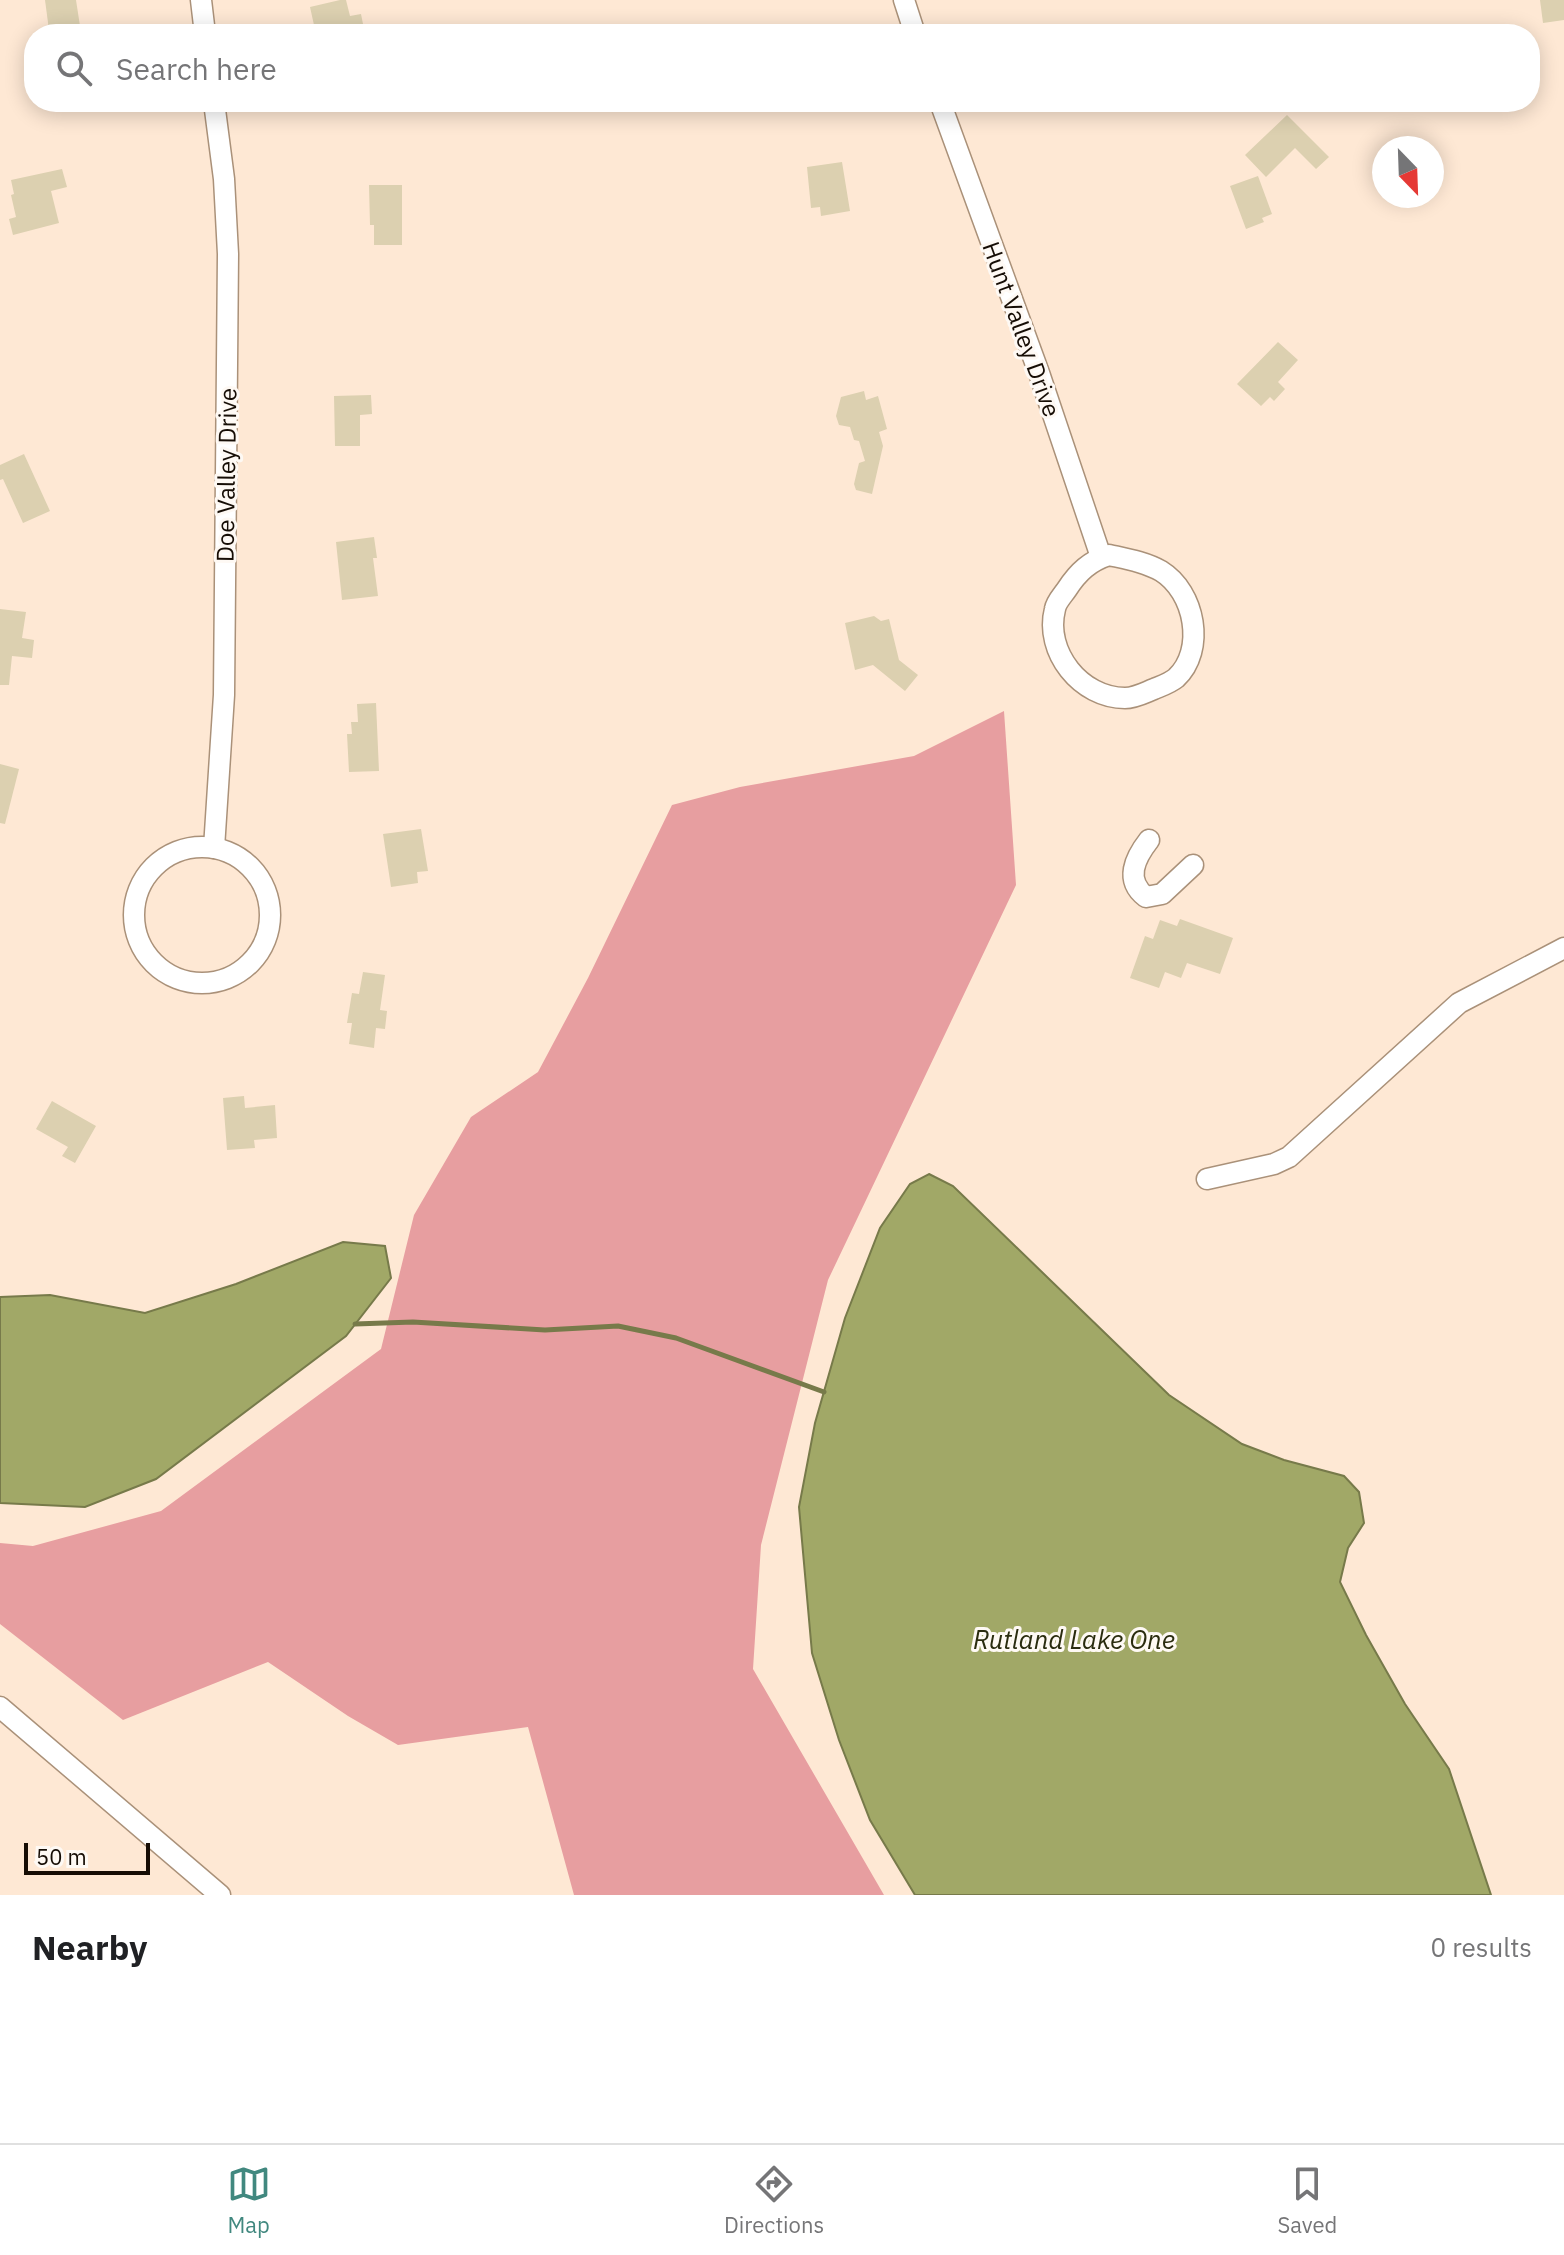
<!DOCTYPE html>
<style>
:root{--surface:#fff;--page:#f2f2f2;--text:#202124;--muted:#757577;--line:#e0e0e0;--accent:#41887f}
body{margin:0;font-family:"IBM Plex Sans",sans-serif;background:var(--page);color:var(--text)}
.compass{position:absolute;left:1372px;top:136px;width:72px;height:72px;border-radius:50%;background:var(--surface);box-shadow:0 4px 20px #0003;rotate:157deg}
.scale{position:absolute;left:24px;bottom:20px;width:126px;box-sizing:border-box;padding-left:8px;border:4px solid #160d05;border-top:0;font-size:22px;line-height:28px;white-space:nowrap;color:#160d05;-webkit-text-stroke:6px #fef9f4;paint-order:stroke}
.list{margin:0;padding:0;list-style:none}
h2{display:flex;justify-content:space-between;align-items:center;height:104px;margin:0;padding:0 32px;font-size:34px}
h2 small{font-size:26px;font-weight:400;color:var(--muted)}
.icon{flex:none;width:44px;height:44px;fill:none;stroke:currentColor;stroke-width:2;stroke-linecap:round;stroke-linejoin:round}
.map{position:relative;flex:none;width:1564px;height:1895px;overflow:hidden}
.search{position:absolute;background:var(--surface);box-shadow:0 4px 20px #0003;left:24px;right:24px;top:24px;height:88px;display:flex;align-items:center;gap:20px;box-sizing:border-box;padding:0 28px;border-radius:32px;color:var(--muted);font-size:30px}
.sheet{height:248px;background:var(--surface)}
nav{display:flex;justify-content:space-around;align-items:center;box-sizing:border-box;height:112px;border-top:2px solid var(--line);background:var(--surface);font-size:22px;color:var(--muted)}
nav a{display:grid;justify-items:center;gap:4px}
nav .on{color:var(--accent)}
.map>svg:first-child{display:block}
.forest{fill:#e79ea0}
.water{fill:#a1a867;stroke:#777a4a;stroke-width:2}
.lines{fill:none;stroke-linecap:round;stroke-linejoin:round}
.stream{stroke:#777a4a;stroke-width:5}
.building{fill:#dcd0b0}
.minor-casing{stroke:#aa9179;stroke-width:23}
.minor{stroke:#fff;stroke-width:20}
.labels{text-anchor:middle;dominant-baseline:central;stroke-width:6;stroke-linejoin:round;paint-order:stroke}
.street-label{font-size:24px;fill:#160d05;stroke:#fef9f4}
.water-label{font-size:26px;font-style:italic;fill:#2a2c0f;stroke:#fef9f4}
</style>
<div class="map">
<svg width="1564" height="1895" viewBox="0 0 1564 1895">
<rect width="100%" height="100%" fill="#fee8d4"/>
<path class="forest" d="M1004,711L1016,885L828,1280L761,1545L753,1669L884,1895H574L528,1727L398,1745L348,1716L268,1662L123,1720L0,1624V1543L33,1546L161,1511L381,1349L414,1215L471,1117L538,1072L588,978L672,805L740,787L914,756Z"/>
<g class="water">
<path d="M929,1174L953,1186L1169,1395L1242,1444L1284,1460L1344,1476L1359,1492L1364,1523L1348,1548L1340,1582L1366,1635L1405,1704L1449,1769L1491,1895H915L870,1820L839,1740L812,1653L799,1507L815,1423L845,1318L880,1228L910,1184Z"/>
<path d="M343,1242L385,1246L391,1278L346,1336L156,1479L85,1507L0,1503V1297L50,1295L145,1313L236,1284Z"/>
</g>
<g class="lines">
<path class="stream" d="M355,1324L413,1322L545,1330L618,1326L676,1338L824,1392"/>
</g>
<g class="building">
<path d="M45,0H76L80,26L49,30Z"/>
<path d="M340,0H346L350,16L361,14L364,29L348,32L349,34H316L310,7Z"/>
<path d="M1540,0H1564V20L1543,23Z"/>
<path d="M1287,115L1329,157L1316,169L1295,148L1266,177L1245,155Z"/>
<path d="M842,162L850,211L821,216L820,207L811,208L807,167Z"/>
<path d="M62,169L67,187L51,191L59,223L13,235L9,219L16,217L11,195L14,194L11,180Z"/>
<path d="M1258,176L1272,214L1262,218L1264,222L1246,229L1230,186Z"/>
<path d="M369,185H402V245H374V225H370Z"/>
<path d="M1278,342L1298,360L1278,382L1285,389L1274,401L1270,397L1261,406L1237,384Z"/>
<path d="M864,391L866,400L878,396L887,429L879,432L883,446L872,494L856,490L854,484L859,463L865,461L859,441L854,440L850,427L839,425L836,416L841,397Z"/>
<path d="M371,395L372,414L360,415V446H335L334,396Z"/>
<path d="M24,454L50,511L23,523L3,479L0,480V465Z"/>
<path d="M374,537L377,558H373L378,596L342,600L336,542Z"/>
<path d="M0,609L26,612L22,638L34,640L32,658L12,656L9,685H0Z"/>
<path d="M874,616L881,621L889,619L899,660L918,675L905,691L873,665L855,670L845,623Z"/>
<path d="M376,703L379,771L349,772L347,734H352L351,722H358L357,704Z"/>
<path d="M0,764L19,769L5,824L0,823Z"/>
<path d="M421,829L428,871L417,872L418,883L391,887L383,834Z"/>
<path d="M1180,919L1233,938L1220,974L1187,963L1181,978L1165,972L1159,988L1130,978L1145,936L1153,939L1160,920L1177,926Z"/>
<path d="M363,972L385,975L380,1010L387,1011L385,1029L376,1028L374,1048L349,1044L352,1023H347L352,993L359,994Z"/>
<path d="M244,1096L245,1108L275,1105L277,1138L254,1140L255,1148L227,1150L223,1098Z"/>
<path d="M52,1101L96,1126L75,1163L62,1156L68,1147L36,1129Z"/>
</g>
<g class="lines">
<g class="minor-casing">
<g id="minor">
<path d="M201,0L205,34"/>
<path d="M904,0L915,34"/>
<path d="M214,102L224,179L228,254L224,695L214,848"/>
<path d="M940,102L1039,373L1101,557"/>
<path d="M1109,555C1127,559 1145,562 1161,571C1195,592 1206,650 1176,678C1170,683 1161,686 1154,689C1144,693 1135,698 1125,698C1081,698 1044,652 1055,609C1056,602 1063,595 1067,589C1078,572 1090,561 1109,555Z"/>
<path d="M1149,840C1135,858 1124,880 1146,897L1162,894L1193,865"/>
<circle cx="202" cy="915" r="68"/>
<path d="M1207,1179L1274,1164L1289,1157L1459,1003L1564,948"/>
<path d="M0,1707L220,1895"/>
</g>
</g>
<use href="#minor" class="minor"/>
</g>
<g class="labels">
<g class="street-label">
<text transform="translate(1022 329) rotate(70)">Hunt Valley Drive</text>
<text transform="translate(226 475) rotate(-89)">Doe Valley Drive</text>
</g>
<g class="water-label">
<text x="1074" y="1639">Rutland Lake One</text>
</g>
</g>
</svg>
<svg class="compass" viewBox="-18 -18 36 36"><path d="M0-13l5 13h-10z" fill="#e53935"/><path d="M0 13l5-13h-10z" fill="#757577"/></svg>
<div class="scale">50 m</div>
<div class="search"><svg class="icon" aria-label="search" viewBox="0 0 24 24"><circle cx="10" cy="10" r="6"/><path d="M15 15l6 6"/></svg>Search here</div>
</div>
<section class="sheet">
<h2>Nearby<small>0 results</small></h2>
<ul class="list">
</ul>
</section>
<nav>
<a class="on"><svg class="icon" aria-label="map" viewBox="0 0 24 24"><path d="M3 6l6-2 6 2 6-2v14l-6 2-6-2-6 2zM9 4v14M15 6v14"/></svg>Map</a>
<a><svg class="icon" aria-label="directions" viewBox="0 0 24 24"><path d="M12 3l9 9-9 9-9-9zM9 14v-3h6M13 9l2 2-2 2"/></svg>Directions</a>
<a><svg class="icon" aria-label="saved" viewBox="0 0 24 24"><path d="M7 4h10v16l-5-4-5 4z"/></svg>Saved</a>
</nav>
